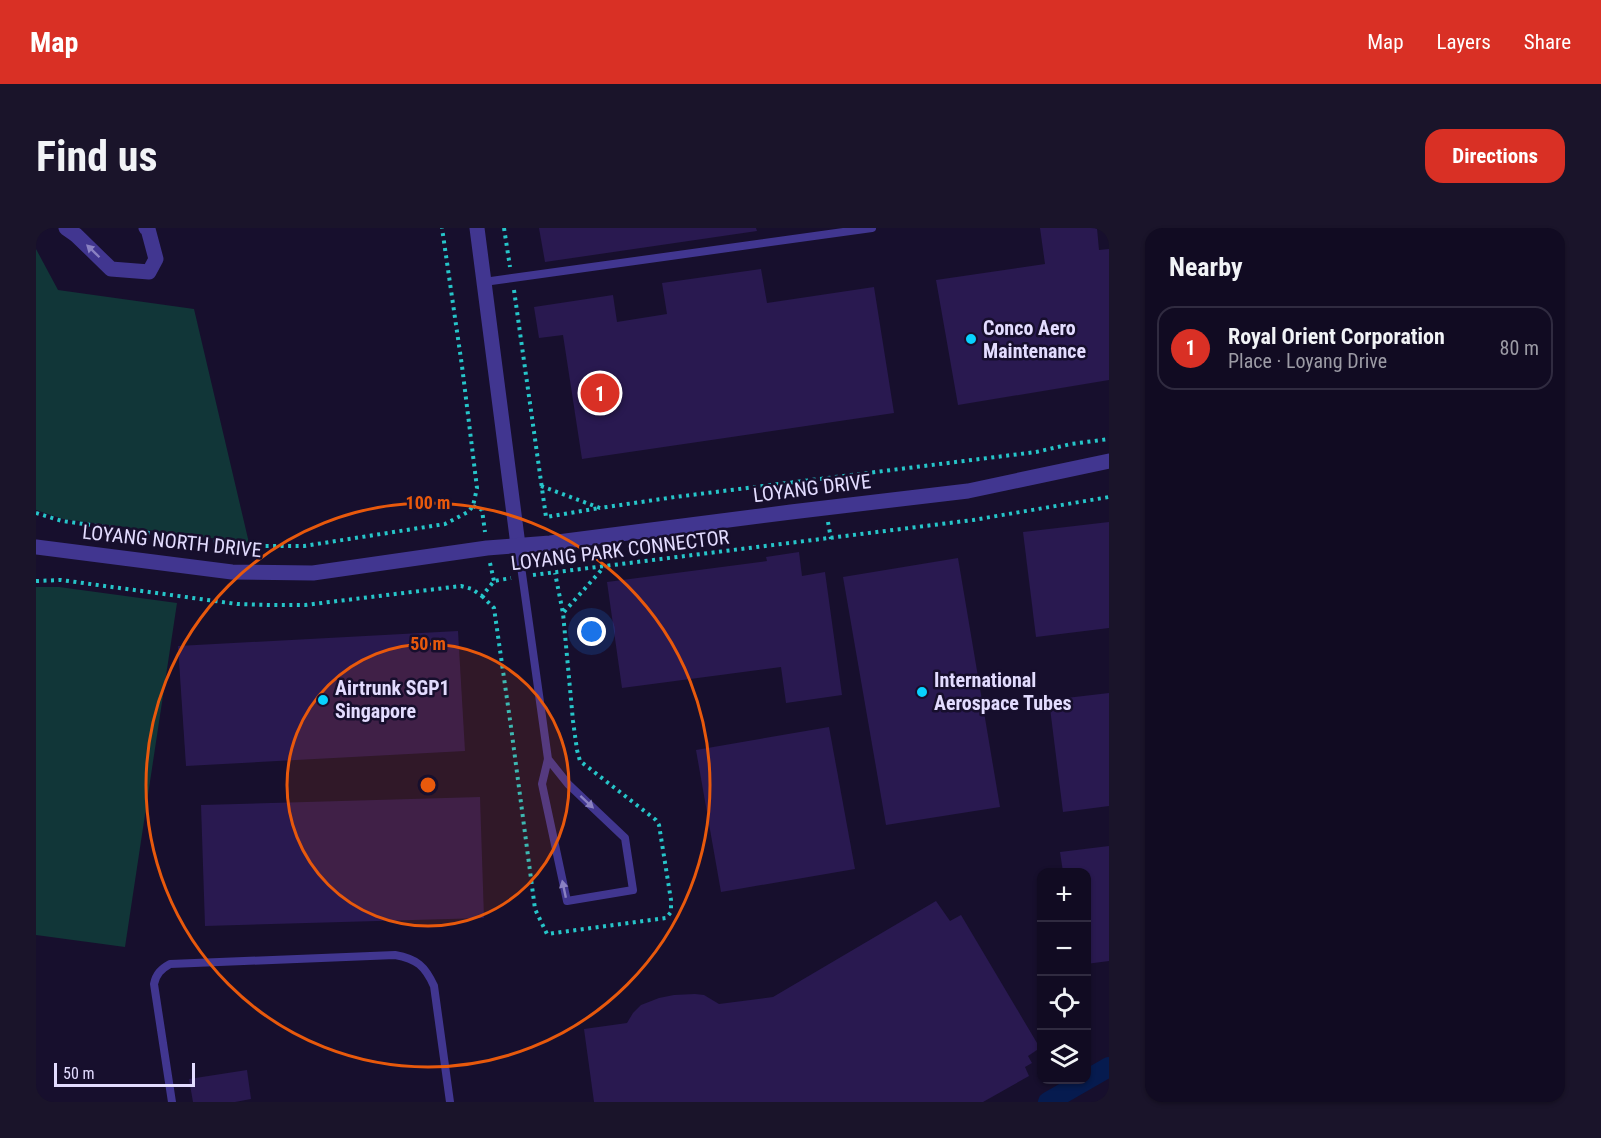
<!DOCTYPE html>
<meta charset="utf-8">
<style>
:root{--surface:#110b22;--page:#1a142a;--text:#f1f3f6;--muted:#9c9ba5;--line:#302b40;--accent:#d93025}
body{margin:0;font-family:"Roboto Condensed",sans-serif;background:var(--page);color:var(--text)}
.controls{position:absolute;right:18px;bottom:18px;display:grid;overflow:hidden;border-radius:12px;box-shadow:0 2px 4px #0004}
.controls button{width:54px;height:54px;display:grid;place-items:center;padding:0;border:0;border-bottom:2px solid var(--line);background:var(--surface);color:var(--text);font:30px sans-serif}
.scale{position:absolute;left:18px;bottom:15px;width:141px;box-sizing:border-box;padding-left:6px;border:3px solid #e3dcff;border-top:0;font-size:16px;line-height:21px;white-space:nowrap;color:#e3dcff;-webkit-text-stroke:4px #170f2d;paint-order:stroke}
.you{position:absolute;left:556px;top:404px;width:21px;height:21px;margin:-15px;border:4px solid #fff;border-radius:50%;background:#1a73e8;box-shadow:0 0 0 9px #1a73e833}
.badge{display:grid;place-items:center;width:39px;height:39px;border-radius:50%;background:var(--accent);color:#fff;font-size:20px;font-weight:700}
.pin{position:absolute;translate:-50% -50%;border:3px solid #fff;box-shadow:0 2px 6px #0006}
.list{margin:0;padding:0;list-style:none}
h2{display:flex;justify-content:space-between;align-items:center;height:78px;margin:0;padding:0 24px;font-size:26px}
h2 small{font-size:20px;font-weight:400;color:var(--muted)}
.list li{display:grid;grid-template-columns:39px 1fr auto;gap:18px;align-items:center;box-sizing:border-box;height:84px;margin:0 12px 12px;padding:0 12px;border:2px solid var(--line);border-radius:18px}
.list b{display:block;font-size:22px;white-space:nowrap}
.list p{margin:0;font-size:20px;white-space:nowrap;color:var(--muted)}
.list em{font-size:20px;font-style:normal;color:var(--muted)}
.icon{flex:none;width:33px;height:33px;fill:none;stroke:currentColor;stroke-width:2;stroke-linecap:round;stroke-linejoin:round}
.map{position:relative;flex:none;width:1073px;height:874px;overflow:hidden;border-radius:18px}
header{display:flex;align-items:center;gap:36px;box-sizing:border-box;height:84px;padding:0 30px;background:var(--accent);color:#fff}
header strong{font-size:28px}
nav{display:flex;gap:33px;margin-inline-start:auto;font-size:21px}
.intro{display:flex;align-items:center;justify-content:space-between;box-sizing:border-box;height:144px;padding:0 36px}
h1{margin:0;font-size:42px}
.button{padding:15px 27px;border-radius:18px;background:var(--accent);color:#fff;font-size:21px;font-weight:700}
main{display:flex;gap:36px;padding:0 36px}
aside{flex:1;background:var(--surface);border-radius:18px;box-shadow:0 2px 4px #0004}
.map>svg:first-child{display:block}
.green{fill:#113638}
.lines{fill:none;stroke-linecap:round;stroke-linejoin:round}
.canal{stroke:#061b4f;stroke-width:20}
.building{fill:#291950}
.path{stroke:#26c5c9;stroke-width:4;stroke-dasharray:3 4.5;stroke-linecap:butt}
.lane{stroke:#413690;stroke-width:8}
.street{stroke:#413690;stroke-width:15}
.oneway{fill:#8a81c2}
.ring{fill:none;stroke:#e8590c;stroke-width:3}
.poi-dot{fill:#08d2ff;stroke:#170f2d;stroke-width:2}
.labels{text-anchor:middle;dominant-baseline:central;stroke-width:5;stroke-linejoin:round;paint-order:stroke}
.poi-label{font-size:20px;font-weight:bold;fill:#e3dcff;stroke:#170f2d;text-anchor:start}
.street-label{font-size:20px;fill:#e3dcff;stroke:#170f2d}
.centre{fill:#e8590c;stroke:#170f2d;stroke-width:3}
.ring-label{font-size:18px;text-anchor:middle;font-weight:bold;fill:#e8590c;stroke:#170f2d;stroke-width:5;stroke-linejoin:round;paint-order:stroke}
</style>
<header>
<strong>Map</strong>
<nav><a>Map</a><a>Layers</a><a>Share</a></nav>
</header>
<div class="intro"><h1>Find us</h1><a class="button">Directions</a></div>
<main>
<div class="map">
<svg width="1073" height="874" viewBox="0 0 1073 874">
<rect width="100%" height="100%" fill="#170f2d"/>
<g class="green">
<path d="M0,21L22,62L158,81L213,315L27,291L0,282Z"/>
<path d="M0,359H23L141,375L89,719L0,707Z"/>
</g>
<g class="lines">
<path class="canal" d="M1012,874L1073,839"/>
</g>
<g class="building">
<path d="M503,0H720L721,3L509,34Z"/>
<path d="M1004,0H1061L1063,22L1073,21V152L922,177L900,52L1009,36Z"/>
<path d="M725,41L731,75L838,59L858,185L546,231L527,107L503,110L498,79L577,67L581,94L631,86L626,55Z"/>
<path d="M1073,294V400L1000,409L987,304Z"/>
<path d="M763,324L766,348L789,344L806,467L750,475L745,439L586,460L571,354L731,333L730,329Z"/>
<path d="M922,330L964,579L850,597L807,349Z"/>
<path d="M422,403L429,523L150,538L142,418Z"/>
<path d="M1073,465V578L1027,584L1013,472Z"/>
<path d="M793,499L819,641L685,664L660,522Z"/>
<path d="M444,569L448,690L169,698L165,577Z"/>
<path d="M1073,618V733L1050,736V644H1027L1024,624Z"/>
<path d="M900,673L914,693L925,687L1004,820L992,828L996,835L989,839L993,848L947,874H558L548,801L591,795L597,785L605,777L623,770L638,767L659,766L668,767L683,776L737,769Z"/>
<path d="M211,842L215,871L199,874H157L153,851Z"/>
</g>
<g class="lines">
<g class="path">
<path d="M468,0L474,39"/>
<path d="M478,62L510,289L563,280"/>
<path d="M505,258L564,280L639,269L1000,224L1035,216L1073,211"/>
<path d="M437,278L446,282L449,304"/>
<path d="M0,285L26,293L210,318H268L409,296L432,284L437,278L441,260L426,138L406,0"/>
<path d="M792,294L795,311"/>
<path d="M454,335L458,353"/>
<path d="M497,347L937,292L1073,269"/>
<path d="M0,353L25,352L201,376L234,377H269L425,358L436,361L446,368L458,353L475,350"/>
<path d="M446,368L458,380L475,499L499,681L511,706L630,690L635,684V672L623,597L620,592L544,533L541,522L537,493L527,385L519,345"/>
<path d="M528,384L568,339"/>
</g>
<g class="lane">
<path d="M448,54L836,0"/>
<path d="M482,317L512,531L506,556L531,673L597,662L589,610L532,556L512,531"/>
<path d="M136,874L118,756C120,746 125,741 134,736L359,727C381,731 389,738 398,758L414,874"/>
</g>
<g class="street">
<path d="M30,0L40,7L75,41L113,44L120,31L112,1L110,0"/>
<path d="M441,0L482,317"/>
<path d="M0,319L196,344L277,345L451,320L514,315L755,284L932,263L1073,233"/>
</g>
</g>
<defs><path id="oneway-solid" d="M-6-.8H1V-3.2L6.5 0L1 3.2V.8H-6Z" transform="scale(1.5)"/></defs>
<g class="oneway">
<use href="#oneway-solid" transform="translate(57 23) rotate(-136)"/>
<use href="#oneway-solid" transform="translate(551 574) rotate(43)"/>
<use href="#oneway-solid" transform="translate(528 661) rotate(-102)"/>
</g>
<circle cx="392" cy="557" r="141" fill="#e8590c" fill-opacity=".12"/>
<g class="ring">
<circle cx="392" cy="557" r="141"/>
<circle cx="392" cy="557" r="282"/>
</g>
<g class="poi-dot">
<circle cx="935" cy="111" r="6"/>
<circle cx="886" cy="464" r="6"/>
<circle cx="287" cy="472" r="6"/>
</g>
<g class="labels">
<g class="poi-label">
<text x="947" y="100">Conco Aero<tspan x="947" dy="23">Maintenance</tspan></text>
<text x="898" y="452">International<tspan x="898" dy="23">Aerospace Tubes</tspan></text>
<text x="299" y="460">Airtrunk SGP1<tspan x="299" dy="23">Singapore</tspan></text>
</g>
<g class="street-label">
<text transform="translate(776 260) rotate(-7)">LOYANG DRIVE</text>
<text transform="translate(136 313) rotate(6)">LOYANG NORTH DRIVE</text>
<text transform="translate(584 322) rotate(-7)">LOYANG PARK CONNECTOR</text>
</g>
</g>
<circle cx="392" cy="557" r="9" class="centre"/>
<g class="ring-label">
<text x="392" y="281">100 m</text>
<text x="392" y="422">50 m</text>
</g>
</svg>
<div class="controls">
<button>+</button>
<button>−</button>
<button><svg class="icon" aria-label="locate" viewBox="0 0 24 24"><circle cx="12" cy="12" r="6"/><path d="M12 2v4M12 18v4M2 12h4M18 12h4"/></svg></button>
<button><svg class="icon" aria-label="layers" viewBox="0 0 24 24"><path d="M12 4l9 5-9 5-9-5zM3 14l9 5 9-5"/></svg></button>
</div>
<div class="scale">50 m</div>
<div class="you"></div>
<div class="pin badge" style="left:564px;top:165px">1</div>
</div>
<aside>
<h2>Nearby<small></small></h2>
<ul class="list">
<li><span class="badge">1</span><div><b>Royal Orient Corporation</b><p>Place · Loyang Drive</p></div><em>80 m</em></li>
</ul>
</aside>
</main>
